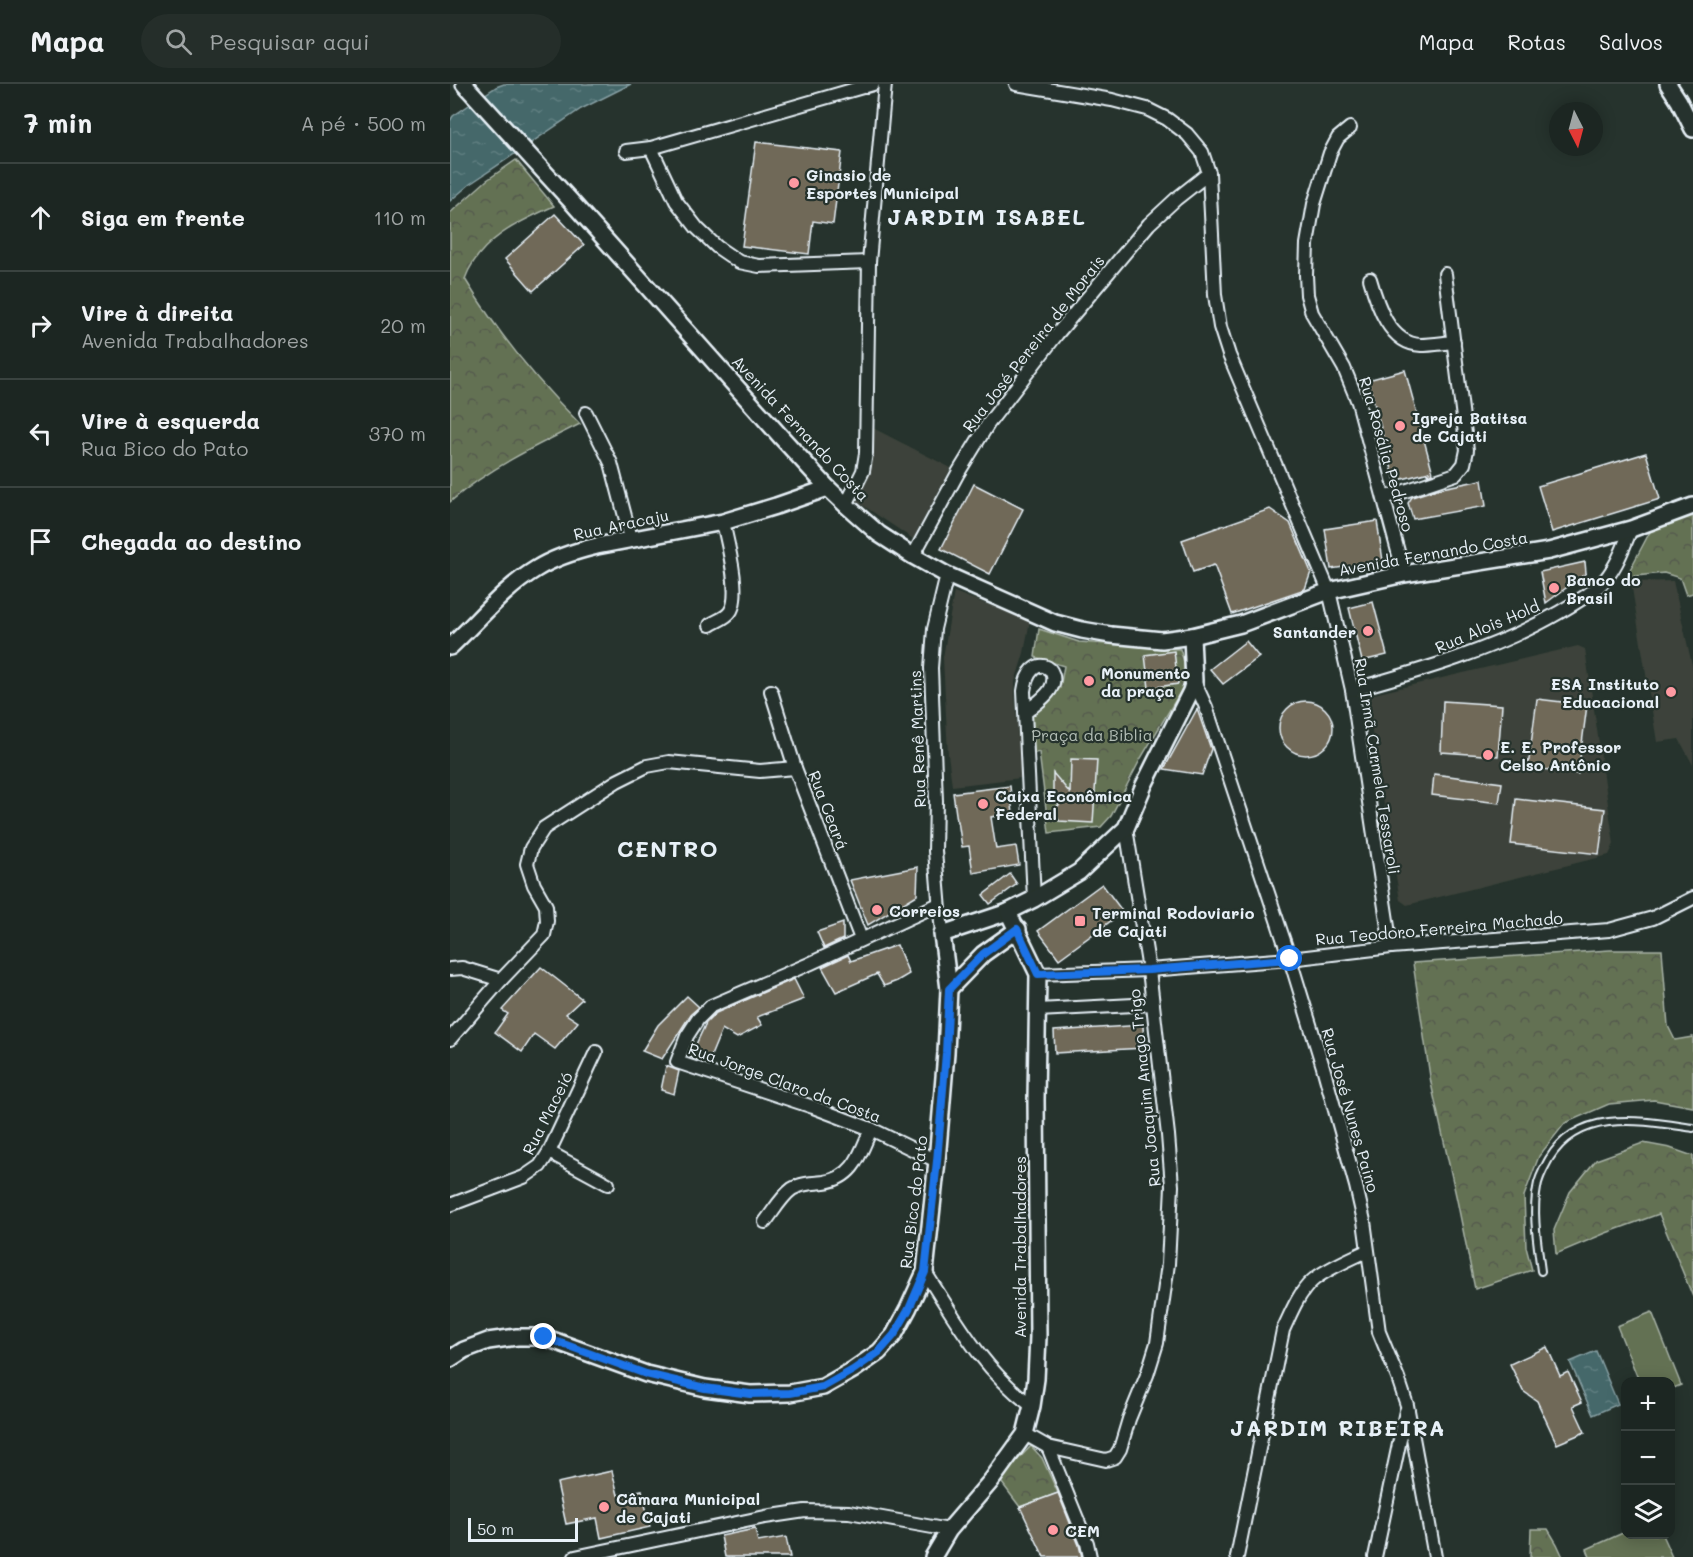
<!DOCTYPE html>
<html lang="pt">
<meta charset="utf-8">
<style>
:root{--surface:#1c2622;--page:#252e2a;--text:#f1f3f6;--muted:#a0a5a5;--line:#3a4340}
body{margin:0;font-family:Mali,sans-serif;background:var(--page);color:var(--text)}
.controls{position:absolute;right:18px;bottom:18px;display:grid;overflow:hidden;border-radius:12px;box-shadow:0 3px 15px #0003}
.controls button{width:54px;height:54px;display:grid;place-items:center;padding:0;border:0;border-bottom:2px solid var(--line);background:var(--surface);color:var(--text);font:30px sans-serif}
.compass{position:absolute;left:1099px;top:18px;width:54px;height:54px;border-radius:50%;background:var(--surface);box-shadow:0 3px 15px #0003;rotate:174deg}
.scale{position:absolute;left:18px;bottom:15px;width:110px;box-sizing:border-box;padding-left:6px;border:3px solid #e8f1f8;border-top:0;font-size:16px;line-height:21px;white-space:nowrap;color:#e8f1f8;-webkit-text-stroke:4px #26332d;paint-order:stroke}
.stop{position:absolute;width:18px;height:18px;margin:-14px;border:4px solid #1a73e8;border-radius:50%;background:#fff}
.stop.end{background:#1a73e8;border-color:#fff;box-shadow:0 2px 6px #0008}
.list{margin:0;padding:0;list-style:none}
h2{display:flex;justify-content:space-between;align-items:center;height:78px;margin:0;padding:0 24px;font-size:26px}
h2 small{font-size:20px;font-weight:400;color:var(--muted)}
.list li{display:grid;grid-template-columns:39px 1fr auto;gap:18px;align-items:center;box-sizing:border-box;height:108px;padding:0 24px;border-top:2px solid var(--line)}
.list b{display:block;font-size:22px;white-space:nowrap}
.list p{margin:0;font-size:20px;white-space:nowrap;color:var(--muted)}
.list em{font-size:20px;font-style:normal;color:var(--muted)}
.icon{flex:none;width:33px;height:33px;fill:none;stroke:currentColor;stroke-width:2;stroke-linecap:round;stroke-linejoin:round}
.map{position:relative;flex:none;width:1243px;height:1473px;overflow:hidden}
header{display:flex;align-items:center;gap:36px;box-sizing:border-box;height:84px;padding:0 30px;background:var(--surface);border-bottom:2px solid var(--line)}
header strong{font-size:28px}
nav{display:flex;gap:33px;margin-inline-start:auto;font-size:21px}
.search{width:420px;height:54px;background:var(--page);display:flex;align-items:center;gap:15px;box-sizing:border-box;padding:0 21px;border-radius:33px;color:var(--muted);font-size:22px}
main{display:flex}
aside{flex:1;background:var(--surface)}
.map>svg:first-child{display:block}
.built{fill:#3c433a}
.grass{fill:#647152;stroke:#a6b1a5;stroke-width:1.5}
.forest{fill:url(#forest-crowns);stroke:#a6b1a5;stroke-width:1.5}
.water{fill:url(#water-ripples);stroke:#869fa3;stroke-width:1.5}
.building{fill:#706958;stroke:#e8f1f8;stroke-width:1.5}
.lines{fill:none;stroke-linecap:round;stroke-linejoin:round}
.service-casing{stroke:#e8f1f8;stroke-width:10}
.minor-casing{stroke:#e8f1f8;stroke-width:16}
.tertiary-casing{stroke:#e8f1f8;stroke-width:20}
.service{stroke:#26332d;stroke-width:6}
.minor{stroke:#26332d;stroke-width:12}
.tertiary{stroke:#26332d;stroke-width:15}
.route{stroke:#1a73e8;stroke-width:8}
.poi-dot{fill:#ff9aa2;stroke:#26332d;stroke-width:2}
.labels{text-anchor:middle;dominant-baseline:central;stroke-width:4.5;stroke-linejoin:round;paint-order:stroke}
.poi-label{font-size:16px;font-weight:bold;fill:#e8f1f8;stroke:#26332d;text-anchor:start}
.street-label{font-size:16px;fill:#e8f1f8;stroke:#26332d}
.park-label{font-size:16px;fill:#b3beb6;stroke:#26332d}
.district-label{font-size:22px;font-weight:bold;letter-spacing:1.5px;fill:#e8f1f8;stroke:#26332d}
</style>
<header>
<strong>Mapa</strong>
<div class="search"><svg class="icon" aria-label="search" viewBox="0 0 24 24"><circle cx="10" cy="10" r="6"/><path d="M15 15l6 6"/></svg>Pesquisar aqui</div>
<nav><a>Mapa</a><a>Rotas</a><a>Salvos</a></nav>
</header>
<main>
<aside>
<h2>7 min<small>A pé · 500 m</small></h2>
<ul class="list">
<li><svg class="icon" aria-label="ahead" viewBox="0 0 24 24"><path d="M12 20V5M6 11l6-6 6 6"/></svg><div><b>Siga em frente</b></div><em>110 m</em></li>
<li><svg class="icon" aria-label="right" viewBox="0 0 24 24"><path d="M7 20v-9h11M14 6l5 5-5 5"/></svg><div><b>Vire à direita</b><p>Avenida Trabalhadores</p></div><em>20 m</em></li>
<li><svg class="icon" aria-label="left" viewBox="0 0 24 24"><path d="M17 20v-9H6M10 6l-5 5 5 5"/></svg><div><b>Vire à esquerda</b><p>Rua Bico do Pato</p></div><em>370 m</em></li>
<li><svg class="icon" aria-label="arrive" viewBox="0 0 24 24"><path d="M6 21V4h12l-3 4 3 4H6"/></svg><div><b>Chegada ao destino</b></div></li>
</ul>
</aside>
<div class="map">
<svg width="1243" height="1473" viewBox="0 0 1243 1473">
<defs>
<pattern id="forest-crowns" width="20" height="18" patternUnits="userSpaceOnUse" patternTransform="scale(1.5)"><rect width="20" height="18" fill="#647152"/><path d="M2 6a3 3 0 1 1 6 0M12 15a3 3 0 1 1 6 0" fill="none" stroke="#545a4e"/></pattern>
<pattern id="water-ripples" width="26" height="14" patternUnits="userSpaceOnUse" patternTransform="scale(1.5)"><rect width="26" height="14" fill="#44686a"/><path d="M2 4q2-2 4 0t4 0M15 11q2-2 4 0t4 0" fill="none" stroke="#5f7e80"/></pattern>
</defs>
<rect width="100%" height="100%" fill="#26332d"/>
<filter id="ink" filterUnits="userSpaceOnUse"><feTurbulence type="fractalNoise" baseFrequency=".0167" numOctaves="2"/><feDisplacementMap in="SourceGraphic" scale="12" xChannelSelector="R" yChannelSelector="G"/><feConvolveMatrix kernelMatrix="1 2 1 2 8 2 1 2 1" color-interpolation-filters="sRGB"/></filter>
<g filter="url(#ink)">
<g class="built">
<path d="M421,343L501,384L463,455L402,414L421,388Z"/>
<path d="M1223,497L1243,585V681L1229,655L1207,658L1181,498Z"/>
<path d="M504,508L580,536L574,569L565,598V611L571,694L502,702L498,670L493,574Z"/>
<path d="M1128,562L1135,565L1164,760L1159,771L957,821L950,816L917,619L920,611Z"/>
</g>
<g class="grass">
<path d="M1202,1228L1231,1301L1221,1305L1220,1298L1189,1297L1167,1242Z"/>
<path d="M1175,1448L1176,1450L1212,1451L1222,1473H1140L1137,1465Z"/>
</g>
<g class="forest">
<path d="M66,76L104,122C68,138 29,156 15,195C47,248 86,296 130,340C85,362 38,385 0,418V129L37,96Z"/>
<path d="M1243,428V509L1236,511L1230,494L1214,489L1176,493L1202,444Z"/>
<path d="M589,545L629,558L730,565L734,578V602L691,674L661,732L651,743L599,749L589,668L581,670L582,628L610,604L614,582L585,573Z"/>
<path d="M1160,866H1212L1218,942L1225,956L1243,953V1023L1204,1016L1159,1020L1115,1039L1089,1072L1074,1112L1076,1163L1082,1186L1025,1205L1007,1116L981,999L963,879Z"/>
<path d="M1193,1059L1220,1064L1243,1072V1213L1209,1130L1156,1149L1106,1170L1104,1146L1120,1108L1146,1076Z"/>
<path d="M581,1362L592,1374L608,1409L570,1423L549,1395Z"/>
<path d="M1081,1445H1098L1107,1460L1113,1473H1080Z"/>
</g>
<g class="water">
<path d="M54,0H181L131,25L20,100L0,117V37L3,32L46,3Z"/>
<path d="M1146,1267L1168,1320L1143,1331L1120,1278Z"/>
</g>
<g class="building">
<path d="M306,58L392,68L383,140L363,137L359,170L292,162Z"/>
<path d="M105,130L134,161L83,207L55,175Z"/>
<path d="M955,286L983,389L977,391L979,388L945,397L918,296Z"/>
<path d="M1196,369L1210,415L1102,448L1088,402Z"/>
<path d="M1032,396L1036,422L963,435L958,419L962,413L987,405Z"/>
<path d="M524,400L573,425L540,490L491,465Z"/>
<path d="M820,425L840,439L861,488L855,505L782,530L764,481L743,488L732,456Z"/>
<path d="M927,437L933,477L881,485L875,445Z"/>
<path d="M1135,478L1136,489L1096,519L1090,488Z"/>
<path d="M923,518L937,571L912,577L899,524Z"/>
<path d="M796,557L809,573L773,600L760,585Z"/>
<path d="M724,567L728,600L699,604L695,571Z"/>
<path d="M1087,615L1137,621L1128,690L1078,683Z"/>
<circle cx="856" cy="644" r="27"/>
<path d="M993,617L1052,621L1048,672L991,668Z"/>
<path d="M747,625L761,665L752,691L714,685Z"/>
<path d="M621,675L647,676L643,739L609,737L604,724L609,721L603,709V689L620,709Z"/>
<path d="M984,690L1052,699L1049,719L982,711Z"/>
<path d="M560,702L563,730L541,733L546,765L566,762L569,781L523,789L519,762L512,763L508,737H507L503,709Z"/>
<path d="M1066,715L1155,725L1149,770L1061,760Z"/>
<path d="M468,783L467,811L418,841L400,796Z"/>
<path d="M560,790L567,800L540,820L533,811Z"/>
<path d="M652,800L673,828L609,875L588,847Z"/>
<path d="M393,839V855L374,864L367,848Z"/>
<path d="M447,861L459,890L447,897L434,902L427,890L386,908L372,883L398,871L401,877Z"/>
<path d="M91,883L132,915L116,930L128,938L105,965L84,950L72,968L45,948L58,930L52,926Z"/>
<path d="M344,895L354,915L307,933L312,941L287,954L272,945L258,979L240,973L256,939L266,929Z"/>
<path d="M237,912L249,923L241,930L212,975L192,967L208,941Z"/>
<path d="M693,941L694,964L605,969L604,947Z"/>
<path d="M216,982L229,987L224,1010L211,1006Z"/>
<path d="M1097,1263L1110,1292L1118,1288L1132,1318L1123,1322L1135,1348L1107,1360L1087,1317L1073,1307L1060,1280Z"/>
<path d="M162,1387L168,1411L192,1406L200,1443L151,1454L147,1434L116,1440L107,1399Z"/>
<path d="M608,1409L629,1461L632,1473H594L570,1423Z"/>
<path d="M305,1445L308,1458L336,1453L340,1473H275L271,1452Z"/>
</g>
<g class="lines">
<g class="service-casing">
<path id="service" d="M1091,1187C1088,1162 1082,1130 1087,1104C1088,1094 1094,1084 1099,1075C1130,1023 1194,1037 1243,1044"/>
</g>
<g class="minor-casing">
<g id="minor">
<path d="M566,0L662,16L697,25L717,35L737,50L752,68L759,89L765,211L770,243L779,271L879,507L902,606L941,863"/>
<path d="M900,44L888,54L880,69L864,120L857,160L856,191L857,211L862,229L894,284L908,318L954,490"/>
<path d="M201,64L226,117L247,144L267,163L289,178L309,182L419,178"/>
<path d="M176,67L201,64L423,0"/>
<path d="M920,195C927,220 939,260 971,261C981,261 993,259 1004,258"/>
<path d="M136,329L161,379L181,455"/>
<path d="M934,414L1006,390L1014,380L1017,366L995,190"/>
<path d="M396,421L413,387L416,369L419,178L435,0"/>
<path d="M463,472L508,389L538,340L607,250L699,140L726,115L759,89"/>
<path d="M260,541C266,537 276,534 280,528C292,512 277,457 273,438"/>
<path d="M744,597L756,623L840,875L873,983L906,1102L914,1137L929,1248L948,1294L957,1321L985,1473"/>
<path d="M902,606C973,586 1044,566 1108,529C1122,521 1138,512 1150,501C1166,486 1173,464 1181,445"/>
<path d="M321,607L345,684L411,855"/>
<path d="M576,628C584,621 594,615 600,606C614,583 580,565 574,607L584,815"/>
<path d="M492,850L485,767L486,717L481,584L484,545L497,491"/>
<path d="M0,885L12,884L51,896"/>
<path d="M588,890L699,886L840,875L941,863L1159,846L1203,834L1243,814"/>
<path d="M588,926L703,920"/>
<path d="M0,955L51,896L94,851L97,837L96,822L84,801L77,780L81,764L94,744L167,697L197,682L219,678L310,687L345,684"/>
<path d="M99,1068L158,1100"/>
<path d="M487,1077L421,1045L363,1023L227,978L237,952L248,935L261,922L359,880L489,820"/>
<path d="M0,1121L74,1093L90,1082L99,1068L146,968"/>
<path d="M315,1138C323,1128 331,1113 342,1105C351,1099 363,1099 374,1098C404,1094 410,1070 421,1045"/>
<path d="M475,1188C507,1238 533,1286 582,1322"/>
<path d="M575,1350L598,1363L656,1376L665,1373L670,1365L679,1335L697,1291L707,1259L718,1180L722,1102L718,1051L699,886L676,744"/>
<path d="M598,1363L637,1459L640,1473"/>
<path d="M125,1473L315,1433L355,1427L399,1428L499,1446"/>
<path d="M787,1473L833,1246C841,1229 848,1210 862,1197C874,1186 902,1174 917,1167"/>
<path d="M925,1473L956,1327"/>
</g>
</g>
<g class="tertiary-casing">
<g id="tertiary">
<path d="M14,0L119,115L332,354L378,404L396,421L429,450L463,472L497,491L605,539L632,546L661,551L712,556L742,552L791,540L879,507L954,490L1099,467L1181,445L1243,422"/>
<path d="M1218,0L1229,17L1243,45"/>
<path d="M0,563C28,537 53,505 86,485C105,473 126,467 147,462L273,438L326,422L378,404"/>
<path d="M499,905L533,870L568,845"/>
<path d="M0,1275L14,1266L38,1257L67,1253H94L196,1290L255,1304L300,1310L340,1309L373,1303L403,1286L429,1268L444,1251L458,1225L475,1188L487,1077L496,969L499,905L492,850L558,828L584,815L629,788L676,744L694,701L741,607L744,597L742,552"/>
<path d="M483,1473L499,1446L541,1397L575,1350L582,1322L586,1295L588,1253L586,1016L588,890L558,828"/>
</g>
</g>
<use href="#service" class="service"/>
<use href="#minor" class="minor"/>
<use href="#tertiary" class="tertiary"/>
</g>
</g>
<g class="lines" filter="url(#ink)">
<path class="route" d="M94,1253L196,1290L255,1304L300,1310L340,1309L373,1303L403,1286L429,1268L444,1251L459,1225L475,1188L487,1077L496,969L499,905L533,870L567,845L588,890L699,886L840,875"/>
</g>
<g class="poi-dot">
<circle cx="344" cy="99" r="6"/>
<circle cx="950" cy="342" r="6"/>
<circle cx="1104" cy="504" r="6"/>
<circle cx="918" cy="547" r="6"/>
<circle cx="639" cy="597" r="6"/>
<circle cx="1221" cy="608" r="6"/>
<circle cx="1038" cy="671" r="6"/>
<circle cx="533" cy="720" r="6"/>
<circle cx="427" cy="826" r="6"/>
<rect x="624" y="831" width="12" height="12" rx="3"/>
<circle cx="154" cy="1423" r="6"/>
<circle cx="603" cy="1446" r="6"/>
</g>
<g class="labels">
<g class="poi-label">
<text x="356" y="90">Ginasio de<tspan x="356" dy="18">Esportes Municipal</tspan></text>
<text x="962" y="333">Igreja Batitsa<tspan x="962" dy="18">de Cajati</tspan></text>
<text x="1116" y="495">Banco do<tspan x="1116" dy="18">Brasil</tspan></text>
<text x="906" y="547" text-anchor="end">Santander</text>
<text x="651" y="588">Monumento<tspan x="651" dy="18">da praça</tspan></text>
<text x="1209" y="599" text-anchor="end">ESA Instituto<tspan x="1209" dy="18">Educacional</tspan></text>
<text x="1050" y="662">E. E. Professor<tspan x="1050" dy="18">Celso Antônio</tspan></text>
<text x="545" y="711">Caixa Econômica<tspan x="545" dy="18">Federal</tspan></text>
<text x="439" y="826">Correios</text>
<text x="642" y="828">Terminal Rodoviario<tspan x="642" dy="18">de Cajati</tspan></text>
<text x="166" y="1414">Câmara Municipal<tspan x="166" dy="18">de Cajati</tspan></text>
<text x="615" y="1446">CEM</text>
</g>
<g class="street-label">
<text transform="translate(583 259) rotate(-52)">Rua José Pereira de Morais</text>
<text transform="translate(351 344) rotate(47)">Avenida Fernando Costa</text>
<text transform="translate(937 370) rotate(74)">Rua Rosália Pedroso</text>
<text transform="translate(171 440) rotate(-12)">Rua Aracaju</text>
<text transform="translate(983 469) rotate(-10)">Avenida Fernando Costa</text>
<text transform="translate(1037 542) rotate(-23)">Rua Alois Hold</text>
<text transform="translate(467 655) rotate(-92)">Rua Renê Martins</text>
<text transform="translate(928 682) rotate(81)">Rua Irmã Carmela Tessaroli</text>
<text transform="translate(379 726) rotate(69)">Rua Ceará</text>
<text transform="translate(989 844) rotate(-5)">Rua Teodoro Ferreira Machado</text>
<text transform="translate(335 998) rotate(20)">Rua Jorge Claro da Costa</text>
<text transform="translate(694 1004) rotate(-96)">Rua Joaquim Anago Trigo</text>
<text transform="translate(901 1026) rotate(74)">Rua José Nunes Paino</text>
<text transform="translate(97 1029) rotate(-63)">Rua Maceió</text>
<text transform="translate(463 1118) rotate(-83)">Rua Bico do Pato</text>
<text transform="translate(569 1163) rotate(-90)">Avenida Trabalhadores</text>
</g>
<g class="park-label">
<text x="642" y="650">Praça da Biblia</text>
</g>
<g class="district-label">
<text x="537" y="132">JARDIM ISABEL</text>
<text x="218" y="764">CENTRO</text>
<text x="888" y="1343">JARDIM RIBEIRA</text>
</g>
</g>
</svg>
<div class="controls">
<button>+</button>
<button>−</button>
<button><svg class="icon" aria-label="layers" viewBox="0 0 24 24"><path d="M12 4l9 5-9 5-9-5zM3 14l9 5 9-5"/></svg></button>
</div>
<svg class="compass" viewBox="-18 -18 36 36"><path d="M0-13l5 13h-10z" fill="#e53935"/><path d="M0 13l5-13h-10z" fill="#a0a5a5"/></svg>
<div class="scale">50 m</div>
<div class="stop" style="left:840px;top:875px"></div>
<div class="stop end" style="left:94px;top:1253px"></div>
</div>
</main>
